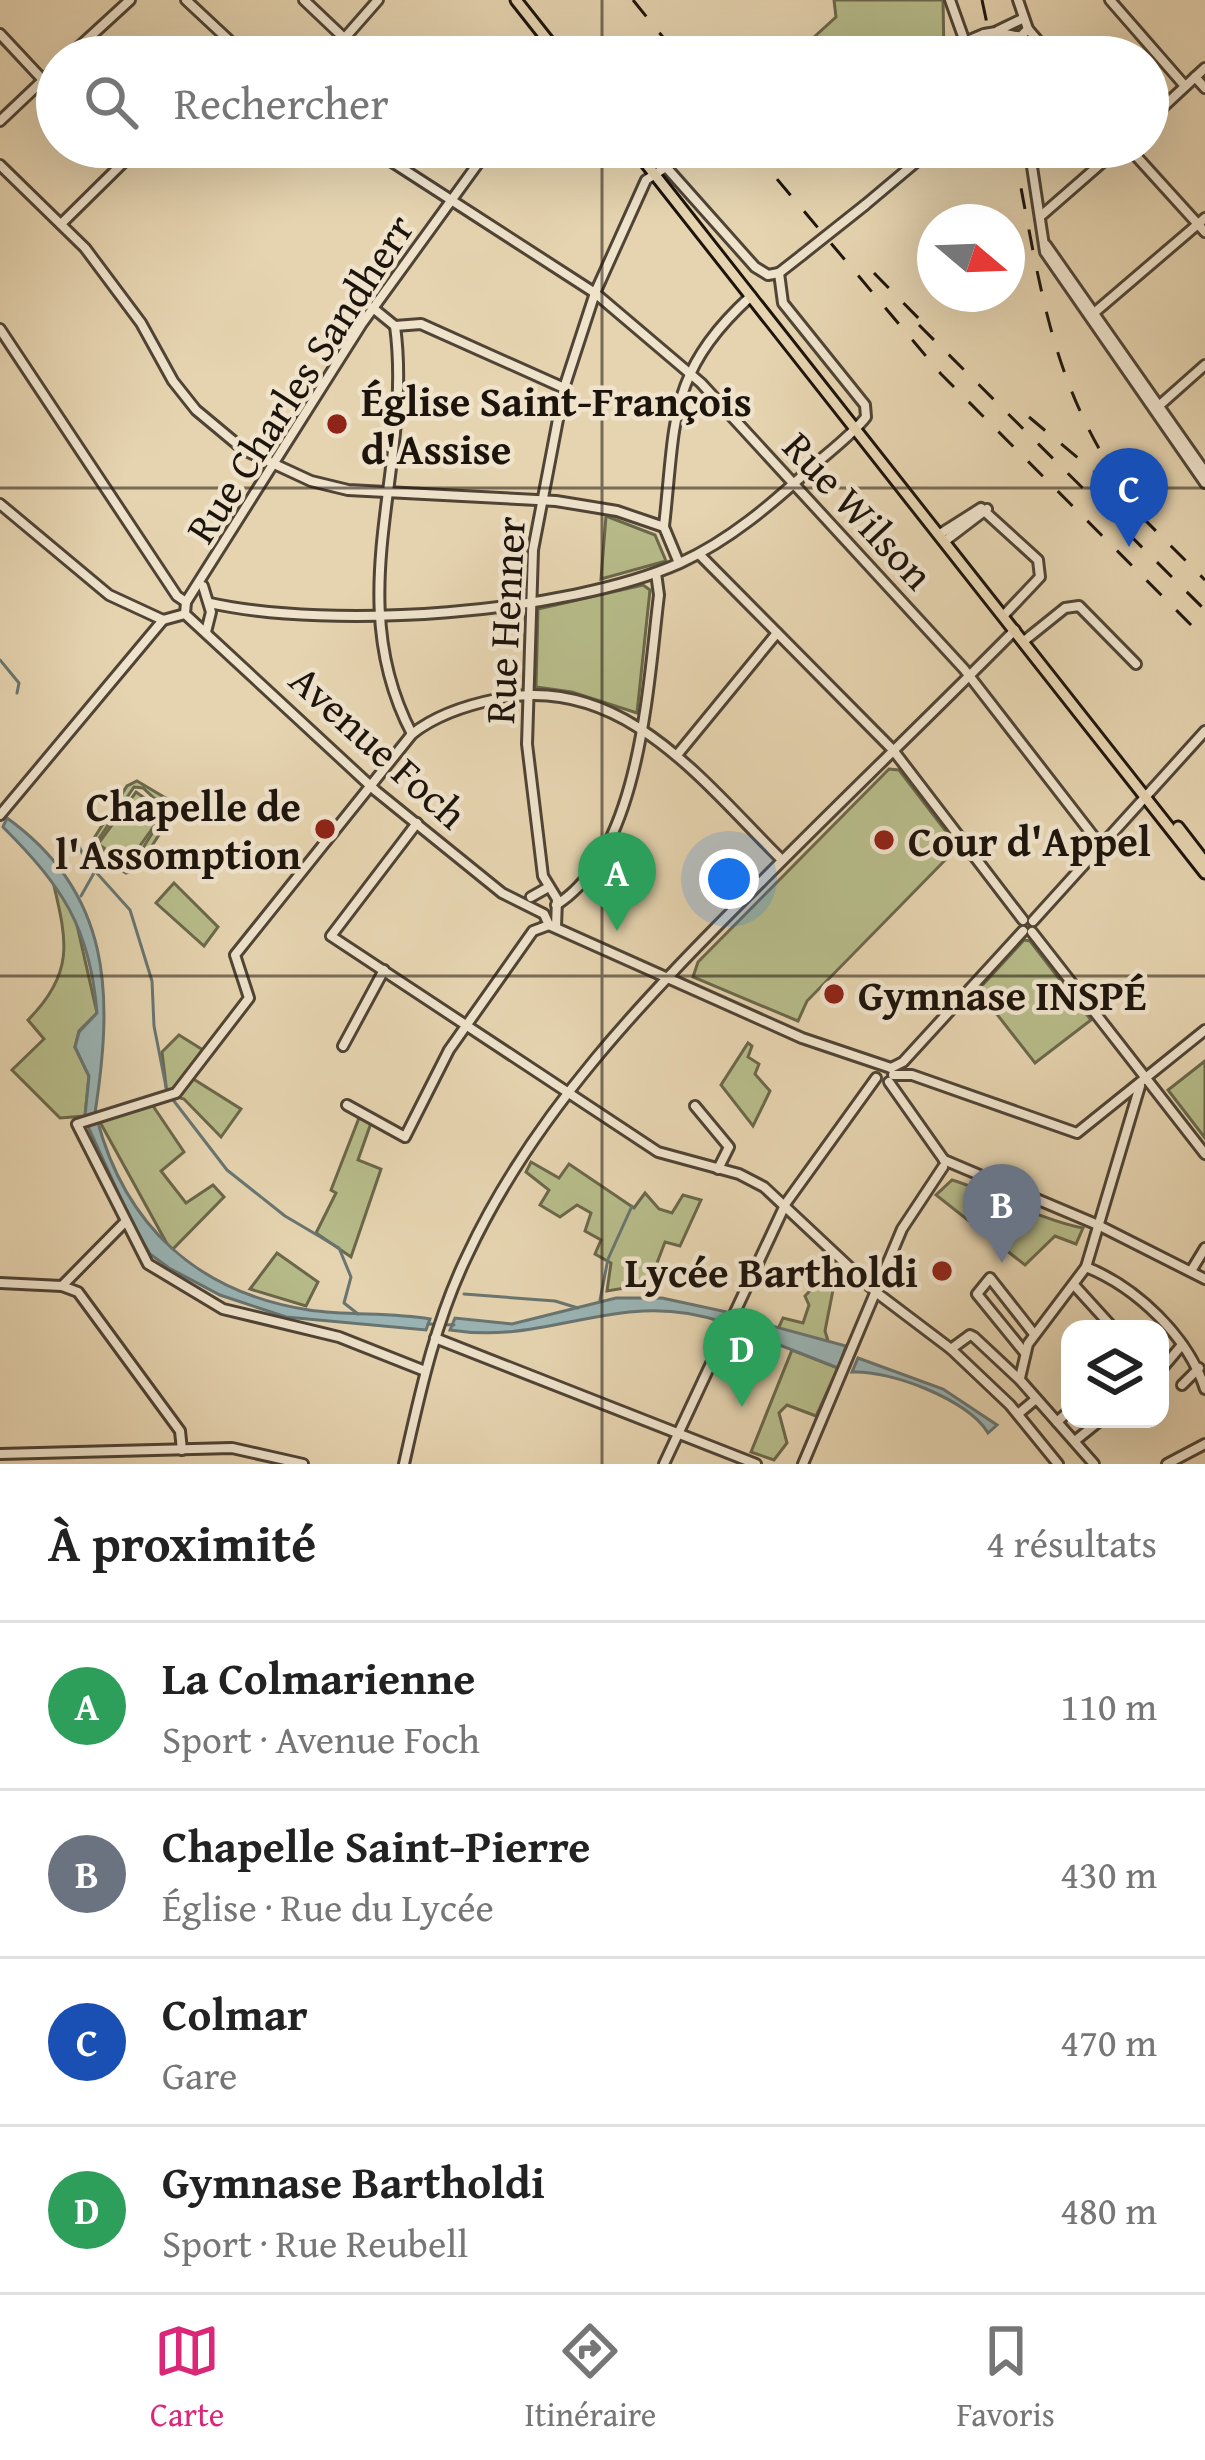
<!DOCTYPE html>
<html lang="fr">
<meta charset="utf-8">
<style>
:root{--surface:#fff;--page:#f2f2f2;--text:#222;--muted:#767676;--line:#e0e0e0;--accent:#db2777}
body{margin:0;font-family:"Gentium Book Plus",serif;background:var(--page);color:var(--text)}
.controls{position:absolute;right:36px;bottom:36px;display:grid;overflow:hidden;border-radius:24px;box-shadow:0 12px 48px #0002}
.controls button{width:108px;height:108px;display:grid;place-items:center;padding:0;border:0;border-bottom:3px solid var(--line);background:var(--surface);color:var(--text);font:60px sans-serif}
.compass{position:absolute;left:917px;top:204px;width:108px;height:108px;border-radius:50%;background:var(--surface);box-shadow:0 12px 48px #0002;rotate:109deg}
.you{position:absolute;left:729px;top:879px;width:42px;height:42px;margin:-30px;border:9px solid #fff;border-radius:50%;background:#1a73e8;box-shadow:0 0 0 18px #1a73e833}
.badge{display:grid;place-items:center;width:78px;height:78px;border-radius:50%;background:var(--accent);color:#fff;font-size:39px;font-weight:700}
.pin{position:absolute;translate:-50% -99px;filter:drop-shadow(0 3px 6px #0008)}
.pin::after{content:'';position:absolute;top:63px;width:42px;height:36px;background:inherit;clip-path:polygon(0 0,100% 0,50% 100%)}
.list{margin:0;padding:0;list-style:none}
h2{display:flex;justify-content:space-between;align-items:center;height:156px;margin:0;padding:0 48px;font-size:51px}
h2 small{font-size:39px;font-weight:400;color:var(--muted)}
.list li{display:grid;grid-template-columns:78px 1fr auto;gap:36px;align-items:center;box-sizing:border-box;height:168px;padding:0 48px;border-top:3px solid var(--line)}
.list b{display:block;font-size:45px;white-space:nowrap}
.list p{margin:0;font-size:39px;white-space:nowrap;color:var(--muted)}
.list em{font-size:39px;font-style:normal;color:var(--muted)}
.icon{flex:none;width:66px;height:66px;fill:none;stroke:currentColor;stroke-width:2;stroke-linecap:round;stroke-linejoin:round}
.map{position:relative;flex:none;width:1205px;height:1464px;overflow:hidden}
.search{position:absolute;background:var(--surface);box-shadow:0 12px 48px #0002;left:36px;right:36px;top:36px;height:132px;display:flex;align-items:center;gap:30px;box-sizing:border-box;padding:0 42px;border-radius:66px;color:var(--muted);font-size:45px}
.sheet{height:828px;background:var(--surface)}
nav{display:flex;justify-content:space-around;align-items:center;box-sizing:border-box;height:168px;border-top:3px solid var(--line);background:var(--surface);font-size:33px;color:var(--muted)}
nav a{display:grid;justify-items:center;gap:6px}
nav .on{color:var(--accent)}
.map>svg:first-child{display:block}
.green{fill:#b7bc8a;stroke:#6a684b;stroke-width:3;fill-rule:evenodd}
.water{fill:#9ab5b6;stroke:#687572;stroke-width:3}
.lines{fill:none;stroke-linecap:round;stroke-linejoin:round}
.stream{stroke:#687572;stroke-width:3}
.minor-casing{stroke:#4f4435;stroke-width:14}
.major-casing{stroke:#1d140c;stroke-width:15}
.minor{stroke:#efe3cc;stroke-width:8}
.major{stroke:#e6d4b0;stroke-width:9}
.rail{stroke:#1d140c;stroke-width:3;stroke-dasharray:21 21;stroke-linecap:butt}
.minor-bridge-casing{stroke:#4f4435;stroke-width:14;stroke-linecap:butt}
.minor-bridge{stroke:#efe3cc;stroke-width:8}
.grid{fill:none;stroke:#1d140c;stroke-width:3;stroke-opacity:0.55}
.poi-dot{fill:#8f2418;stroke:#efe3cc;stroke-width:4.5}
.labels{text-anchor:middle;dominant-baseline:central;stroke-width:9;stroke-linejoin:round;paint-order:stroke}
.street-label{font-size:42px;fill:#1d140c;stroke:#efe3cc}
.poi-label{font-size:42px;font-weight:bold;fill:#1d140c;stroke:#efe3cc;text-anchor:start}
</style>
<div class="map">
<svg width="1205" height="1464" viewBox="0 0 1205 1464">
<rect width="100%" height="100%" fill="#e6d4b0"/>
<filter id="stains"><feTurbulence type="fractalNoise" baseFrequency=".00167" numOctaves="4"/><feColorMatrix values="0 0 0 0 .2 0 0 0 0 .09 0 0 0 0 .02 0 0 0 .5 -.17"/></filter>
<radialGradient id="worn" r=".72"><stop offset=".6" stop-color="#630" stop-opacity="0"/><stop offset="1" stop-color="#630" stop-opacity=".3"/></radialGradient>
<g class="green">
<path d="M834,0H943L944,57H845L811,40L836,17Z"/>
<path d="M606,516L655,535L666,561L601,579Z"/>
<path d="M643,585L650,590L637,713L572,692L536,687L538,609Z"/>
<path d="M889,769L899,770L958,847L807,1001L798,1021L693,977L698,962Z"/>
<path d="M137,781L169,800L173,813L137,869L126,873L93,851L91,843L127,786ZM134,787L143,788L167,810L132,865L124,868L96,843Z"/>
<path d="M136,792L164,812L127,864L98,844Z"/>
<path d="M52,877L74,912L97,1013L79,1031L75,1047L89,1076L85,1116L60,1118L12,1070L44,1039L28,1020C77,971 66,938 52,877Z"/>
<path d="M174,883L218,927L204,946L156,903Z"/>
<path d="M1024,940L1030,941L1091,1020L1035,1063L978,990Z"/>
<path d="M179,1035L203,1050L187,1075L241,1109L221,1137L184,1099L167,1094L162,1052Z"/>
<path d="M748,1043L752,1046L748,1057L759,1064L755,1074L770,1091L753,1126L721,1085Z"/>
<path d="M1205,1061V1138L1168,1090Z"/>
<path d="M149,1100L184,1152L161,1171L186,1203L213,1185L224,1197L171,1251L95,1113Z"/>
<path d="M359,1118L371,1123L358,1160L381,1169L351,1257L316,1233L336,1193L331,1190Z"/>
<path d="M531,1162L559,1178L569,1164L634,1208L645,1193L659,1209L672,1213L683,1195L701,1200L680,1246L665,1242L649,1284L607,1291L611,1263L595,1254L601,1240L585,1231L591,1213L577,1205L560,1217L540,1205L549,1190L526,1172Z"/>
<path d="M952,1180C997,1194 1040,1220 1083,1228L1076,1244L1055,1236L1025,1265L936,1195Z"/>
<path d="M277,1253L318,1282L306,1306L250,1289Z"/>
<path d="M825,1275L833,1290L825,1331L829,1344L778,1329L783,1318L803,1323L809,1305L805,1296Z"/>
<path d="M792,1350L838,1368L816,1416L787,1405L779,1413L787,1443L774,1460L751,1452Z"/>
</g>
<g class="water">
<path d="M7,818C113,894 113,996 95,1113L85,1116L89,1076L75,1047L79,1032L97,1013C90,927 62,886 3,827Z"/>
<path d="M97,1119C125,1226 198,1293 309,1310C350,1316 390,1312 430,1319L426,1330L286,1317L220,1295L169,1268L150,1254L132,1223L86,1122Z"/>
<path d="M616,1298H662L727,1312L722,1322C620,1287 549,1346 450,1330L455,1318L512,1324Z"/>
<path d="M739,1317L846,1346L838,1368L734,1327Z"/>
<path d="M858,1358L943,1389L997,1425L988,1433C968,1399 889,1370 852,1372Z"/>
</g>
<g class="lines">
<g class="stream">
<path d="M0,660L19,683L17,693"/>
<path d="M76,840L86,861L130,910L152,981L154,1026L167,1092L227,1170L285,1216L339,1248L351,1277L344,1303L358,1314"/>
<path d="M81,896L94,873"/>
<path d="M464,1294L555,1301L578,1308"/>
<path d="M600,1300L608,1259L632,1206"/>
<path d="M428,1324L454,1325"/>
</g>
<g class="minor-casing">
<g id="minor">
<path d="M186,0L247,57"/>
<path d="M304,0L344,38"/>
<path d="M950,0L965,42"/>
<path d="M1018,0L1028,29L1052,57"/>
<path d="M1110,0L1185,86"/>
<path d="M997,31L1022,19"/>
<path d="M996,32L1020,37L1028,29"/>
<path d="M0,34L43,80"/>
<path d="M68,57L130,0"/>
<path d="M328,57L378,0"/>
<path d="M958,57L965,42L984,34"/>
<path d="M1014,57L1017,36"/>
<path d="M1195,77L1205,88"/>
<path d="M0,121L57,67"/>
<path d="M1148,121L1205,68"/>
<path d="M369,147L595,293L701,383L964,669L1101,846"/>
<path d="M490,147L361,325L186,602L185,614L376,791L502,893L544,914L549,925L802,1038L891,1068"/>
<path d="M1029,147L1045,252L1205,483"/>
<path d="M1128,147L1205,232"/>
<path d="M0,165L85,248L141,323L173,381L196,410L244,450L311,481L348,490L556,501L617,511L664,527L679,563"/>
<path d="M865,205L934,147"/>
<path d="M1042,215L1120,147"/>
<path d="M61,224L139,147"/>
<path d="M1046,245L1205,472"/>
<path d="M779,273L802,255"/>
<path d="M373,308L395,326"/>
<path d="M1094,313L1205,218"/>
<path d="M395,326C414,466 339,595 412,734"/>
<path d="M395,326L421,324L564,388"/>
<path d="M0,329L177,596L186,602"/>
<path d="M1161,404L1205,365"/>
<path d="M0,504L109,595L163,620L185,614"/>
<path d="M664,526C676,421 667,373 751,296"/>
<path d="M940,534L981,508L1038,560L1040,577L1004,615"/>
<path d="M945,541L987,509"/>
<path d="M699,554L893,750L1023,920"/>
<path d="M203,586L211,612L206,632"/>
<path d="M210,603C332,630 565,614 680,563C730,540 772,504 812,467C830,451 852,435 866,417L865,405L783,303L779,273"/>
<path d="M1024,641L1065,608L1079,606L1136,664"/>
<path d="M677,755L777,633"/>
<path d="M0,815L163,620"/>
<path d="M417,823L331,936L658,1152L739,1174L764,1187L877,1293L951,1349"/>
<path d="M531,897L547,888"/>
<path d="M556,905C641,852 648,684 659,595L656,573"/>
<path d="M1033,921L1205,731"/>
<path d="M556,927L557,899L543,876L527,744L533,550L564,388L595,293L646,180L666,167L755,267L768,275L779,273"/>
<path d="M1032,932L1205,1154"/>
<path d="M343,1046L384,970"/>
<path d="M891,1068L903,1062L1023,931"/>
<path d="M893,1075H912L1077,1133L1205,1030"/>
<path d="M889,1082L944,1160"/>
<path d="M347,1105L405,1137L449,1050L533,931L549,925"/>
<path d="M695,1106L729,1147L718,1169"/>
<path d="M944,1160L1098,1225L1205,1279"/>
<path d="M1086,1267C1136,1287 1188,1336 1205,1389"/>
<path d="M1191,1271L1205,1248"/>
<path d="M0,1283L62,1286L78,1292L180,1431L182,1450"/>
<path d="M1074,1285L1114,1329"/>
<path d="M62,1286L123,1224"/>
<path d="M435,1338L756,1464"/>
<path d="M1025,1353L977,1294L990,1278L1034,1334"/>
<path d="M425,1371L339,1337L223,1309L148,1264L77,1124L176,1093L249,998L235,955L412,734C436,715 467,705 497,699C622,672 704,783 782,860"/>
<path d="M1160,1371L1181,1346"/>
<path d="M1020,1378L1028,1344L1086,1267L1140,1086"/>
<path d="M1182,1385L1199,1368"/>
<path d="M1018,1414L1036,1399"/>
<path d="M1057,1422L1070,1410"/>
<path d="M1076,1440L1102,1419"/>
<path d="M0,1454L232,1448L303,1464"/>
<path d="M404,1464C420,1393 435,1322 467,1256C534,1112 646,997 757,886C842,800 930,716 1015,630"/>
<path d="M664,1464L786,1203L876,1078"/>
<path d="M803,1464L902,1229L943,1167"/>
<path d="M1058,1464L1010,1405L951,1349L970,1335L974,1337L1020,1380L1094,1464"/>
<path d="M1167,1464L1205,1444"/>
</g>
</g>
<g class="major-casing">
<g id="major">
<path d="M516,0L561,57"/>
<path d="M633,147L1205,873"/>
<path d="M1178,827L1205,862"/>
</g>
</g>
<use href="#minor" class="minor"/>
<use href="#major" class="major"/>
<g class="rail">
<path d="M633,0L679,57"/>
<path d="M982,0L994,57"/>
<path d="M750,147L941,374L1205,639"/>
<path d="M1013,147C1044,301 1050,397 1151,526"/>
<path d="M874,273L933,333"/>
<path d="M919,325L1205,610"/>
<path d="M1029,417L1103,479"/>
<path d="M1141,516L1205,580"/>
</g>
<g class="minor-bridge-casing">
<g id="minor-bridge">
<path d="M984,34L996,32"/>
<path d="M802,255L865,205"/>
</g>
</g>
<use href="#minor-bridge" class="minor-bridge"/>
</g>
<path class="grid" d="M602,0V57M602,147V1464M0,488H1205M0,976H1205"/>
<g class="poi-dot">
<circle cx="337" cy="424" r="12"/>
<circle cx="325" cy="829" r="12"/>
<circle cx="884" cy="840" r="12"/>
<circle cx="834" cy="994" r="12"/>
<circle cx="942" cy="1271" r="12"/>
</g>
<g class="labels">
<g class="street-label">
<text transform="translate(299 378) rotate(-57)">Rue Charles Sandherr</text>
<text transform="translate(859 510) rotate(47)">Rue Wilson</text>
<text transform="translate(504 620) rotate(-87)">Rue Henner</text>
<text transform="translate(379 746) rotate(42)">Avenue Foch</text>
</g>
<g class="poi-label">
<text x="361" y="400">Église Saint-François<tspan x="361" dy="48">d'Assise</tspan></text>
<text x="301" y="805" text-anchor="end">Chapelle de<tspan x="301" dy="48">l'Assomption</tspan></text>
<text x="908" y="840">Cour d'Appel</text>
<text x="858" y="994">Gymnase INSPÉ</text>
<text x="918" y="1271" text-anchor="end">Lycée Bartholdi</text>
</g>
</g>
<rect width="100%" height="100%" filter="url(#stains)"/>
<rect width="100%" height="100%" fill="url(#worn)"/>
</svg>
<div class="controls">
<button><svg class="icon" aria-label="layers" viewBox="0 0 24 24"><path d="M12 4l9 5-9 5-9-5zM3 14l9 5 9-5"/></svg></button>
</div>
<svg class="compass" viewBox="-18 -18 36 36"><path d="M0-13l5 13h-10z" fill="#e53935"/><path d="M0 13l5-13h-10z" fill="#767676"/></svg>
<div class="you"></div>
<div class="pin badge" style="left:617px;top:931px;background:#2e9e5b">A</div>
<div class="pin badge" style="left:1002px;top:1263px;background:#6b7280">B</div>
<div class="pin badge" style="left:1129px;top:547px;background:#1a4fb4">C</div>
<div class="pin badge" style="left:742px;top:1407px;background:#2e9e5b">D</div>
<div class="search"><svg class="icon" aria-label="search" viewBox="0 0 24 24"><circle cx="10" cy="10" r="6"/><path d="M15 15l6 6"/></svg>Rechercher</div>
</div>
<section class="sheet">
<h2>À proximité<small>4 résultats</small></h2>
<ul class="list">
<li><span class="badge" style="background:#2e9e5b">A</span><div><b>La Colmarienne</b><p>Sport · Avenue Foch</p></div><em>110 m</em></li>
<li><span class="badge" style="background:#6b7280">B</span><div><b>Chapelle Saint-Pierre</b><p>Église · Rue du Lycée</p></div><em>430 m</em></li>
<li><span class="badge" style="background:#1a4fb4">C</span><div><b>Colmar</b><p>Gare</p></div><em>470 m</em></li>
<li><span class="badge" style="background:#2e9e5b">D</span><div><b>Gymnase Bartholdi</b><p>Sport · Rue Reubell</p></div><em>480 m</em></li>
</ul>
</section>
<nav>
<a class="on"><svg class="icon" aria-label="map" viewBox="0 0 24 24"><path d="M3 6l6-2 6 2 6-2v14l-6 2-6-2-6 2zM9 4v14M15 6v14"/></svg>Carte</a>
<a><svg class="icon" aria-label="directions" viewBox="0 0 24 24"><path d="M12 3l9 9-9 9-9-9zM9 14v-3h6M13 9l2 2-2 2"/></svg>Itinéraire</a>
<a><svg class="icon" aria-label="saved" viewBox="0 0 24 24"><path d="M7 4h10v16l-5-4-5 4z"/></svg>Favoris</a>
</nav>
